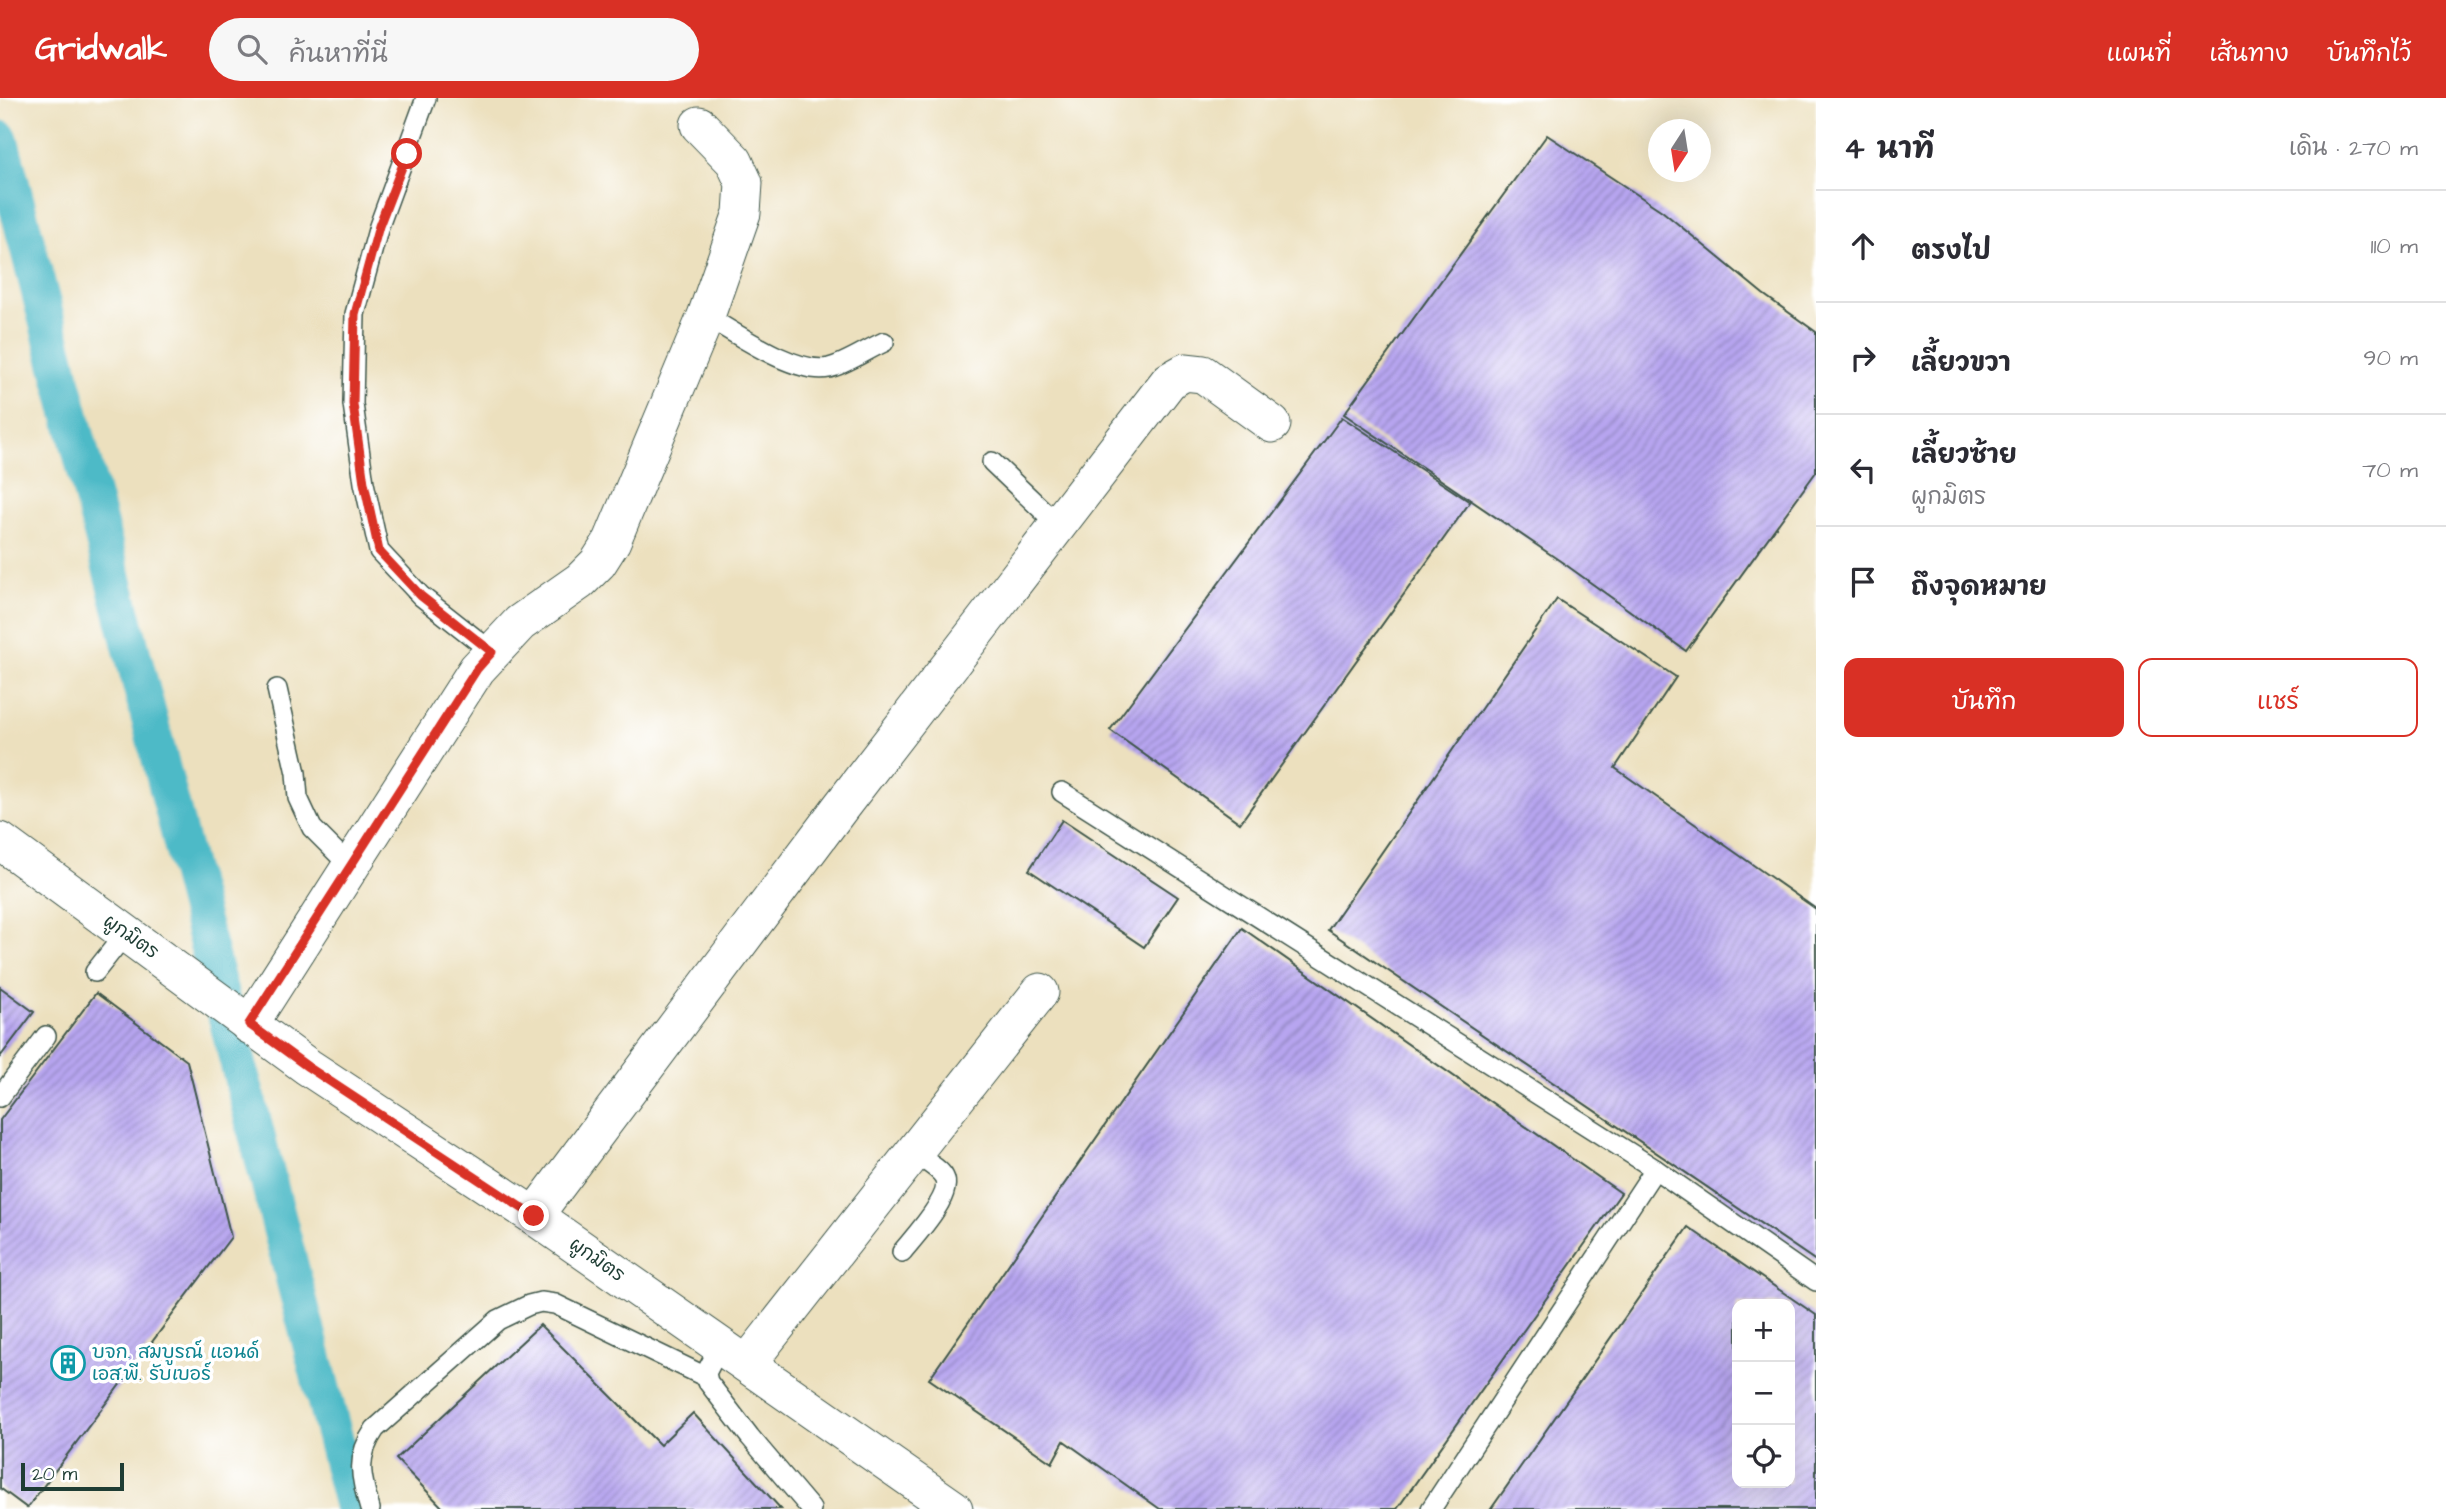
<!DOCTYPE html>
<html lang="th">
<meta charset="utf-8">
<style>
:root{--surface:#fff;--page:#f7f7f7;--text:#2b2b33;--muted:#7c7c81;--line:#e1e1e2;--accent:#d93025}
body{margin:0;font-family:"Architects Daughter","Playpen Sans Thai",sans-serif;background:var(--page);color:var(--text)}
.controls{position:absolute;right:21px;bottom:21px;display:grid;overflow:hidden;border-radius:14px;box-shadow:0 7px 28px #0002}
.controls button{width:63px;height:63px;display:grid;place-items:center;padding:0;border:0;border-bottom:2px solid var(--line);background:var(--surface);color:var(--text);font:35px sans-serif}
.compass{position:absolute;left:1648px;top:21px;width:63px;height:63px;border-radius:50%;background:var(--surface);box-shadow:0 7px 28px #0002;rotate:192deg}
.scale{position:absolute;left:21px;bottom:18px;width:103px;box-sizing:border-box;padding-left:7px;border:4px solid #1f3d34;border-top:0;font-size:19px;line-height:24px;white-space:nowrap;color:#1f3d34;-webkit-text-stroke:5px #fff;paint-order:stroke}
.stop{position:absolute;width:21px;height:21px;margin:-16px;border:5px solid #d93025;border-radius:50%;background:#fff}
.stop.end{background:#d93025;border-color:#fff;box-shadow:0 2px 7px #0008}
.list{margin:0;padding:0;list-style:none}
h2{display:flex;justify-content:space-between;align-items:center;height:91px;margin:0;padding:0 28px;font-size:30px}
h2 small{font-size:23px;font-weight:400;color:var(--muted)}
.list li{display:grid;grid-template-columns:46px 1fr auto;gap:21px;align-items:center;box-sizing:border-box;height:112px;padding:0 28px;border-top:2px solid var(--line)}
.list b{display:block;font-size:26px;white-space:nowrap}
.list p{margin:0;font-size:23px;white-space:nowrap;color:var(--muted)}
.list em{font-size:23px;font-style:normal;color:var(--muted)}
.actions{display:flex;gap:14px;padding:21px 28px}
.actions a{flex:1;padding:16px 0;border:2px solid var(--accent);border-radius:14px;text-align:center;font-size:24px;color:var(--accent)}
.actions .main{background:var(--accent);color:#fff}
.icon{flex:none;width:38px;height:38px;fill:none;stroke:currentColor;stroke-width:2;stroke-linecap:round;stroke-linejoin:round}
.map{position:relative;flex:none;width:1816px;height:1411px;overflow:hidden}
header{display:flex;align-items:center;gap:42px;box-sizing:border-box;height:98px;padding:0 35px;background:var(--accent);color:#fff}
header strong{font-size:33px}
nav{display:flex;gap:38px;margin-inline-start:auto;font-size:24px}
.search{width:490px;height:63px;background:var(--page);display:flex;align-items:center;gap:18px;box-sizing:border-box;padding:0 24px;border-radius:38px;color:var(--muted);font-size:26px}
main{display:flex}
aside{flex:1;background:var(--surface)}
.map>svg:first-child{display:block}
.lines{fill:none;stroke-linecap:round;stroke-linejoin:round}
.canal{stroke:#4dbac7;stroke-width:37}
.building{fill:url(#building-hatch);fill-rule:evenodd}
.lane-casing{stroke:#3e5549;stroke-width:22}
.street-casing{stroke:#3e5549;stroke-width:39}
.lane{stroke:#fff;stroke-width:19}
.street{stroke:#fff;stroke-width:37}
.route{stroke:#d93025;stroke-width:9}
.labels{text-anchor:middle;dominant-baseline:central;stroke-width:7;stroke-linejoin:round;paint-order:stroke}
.street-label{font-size:19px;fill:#1f3d34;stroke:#fff}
.culture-label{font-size:19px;fill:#0d838f;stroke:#fff;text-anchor:start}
</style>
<header>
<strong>Gridwalk</strong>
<div class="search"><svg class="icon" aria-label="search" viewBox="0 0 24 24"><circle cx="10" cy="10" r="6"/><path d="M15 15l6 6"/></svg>ค้นหาที่นี่</div>
<nav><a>แผนที่</a><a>เส้นทาง</a><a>บันทึกไว้</a></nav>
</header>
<main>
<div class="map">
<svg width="1816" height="1411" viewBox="0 0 1816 1411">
<defs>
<pattern id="building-hatch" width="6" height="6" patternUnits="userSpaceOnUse" patternTransform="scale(1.75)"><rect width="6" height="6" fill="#b7a5f0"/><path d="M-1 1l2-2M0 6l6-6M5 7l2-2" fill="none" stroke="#9488c3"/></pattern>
</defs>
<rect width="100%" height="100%" fill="#fff"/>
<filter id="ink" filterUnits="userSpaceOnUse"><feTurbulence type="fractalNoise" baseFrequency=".0143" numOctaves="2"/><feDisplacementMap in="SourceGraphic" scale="14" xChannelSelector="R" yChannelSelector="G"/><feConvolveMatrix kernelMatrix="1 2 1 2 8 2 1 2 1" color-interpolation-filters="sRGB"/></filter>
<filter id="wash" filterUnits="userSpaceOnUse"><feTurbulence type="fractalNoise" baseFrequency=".00686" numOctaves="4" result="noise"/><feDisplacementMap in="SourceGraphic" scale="28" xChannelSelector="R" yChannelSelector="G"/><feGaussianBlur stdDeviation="1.57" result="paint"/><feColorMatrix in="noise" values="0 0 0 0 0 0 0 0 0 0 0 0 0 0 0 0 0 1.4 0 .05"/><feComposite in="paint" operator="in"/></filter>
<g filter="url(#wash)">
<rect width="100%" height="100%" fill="#ece0be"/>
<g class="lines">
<path class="canal" d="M0,41L353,1411"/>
</g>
<g id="blocks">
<g class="building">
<path d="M1547,37L1662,113L1763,196L1816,234V374L1686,553L1566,467L1344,316Z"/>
<path d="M1342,319L1470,404L1240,725L1110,632Z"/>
<path d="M1557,501L1676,579L1615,670L1816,811V1163L1328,832Z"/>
<path d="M1062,722L1178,799L1144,849L1029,772Z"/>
<path d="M1242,830L1621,1095L1397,1411H1160L1064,1343L1052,1365L929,1281Z"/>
<path d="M0,889L34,914L0,959Z"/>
<path d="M96,895L187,963L231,1139L27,1410L0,1390V1022Z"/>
<path d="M1688,1129L1816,1217V1411H1491ZM1737,1206H1790V1385H1737Z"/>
<path d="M540,1227L660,1347L693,1315L781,1411H444L396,1361Z"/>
</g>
</g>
</g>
<g filter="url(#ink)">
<use href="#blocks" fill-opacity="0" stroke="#3e5549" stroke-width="2"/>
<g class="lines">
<g class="lane-casing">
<g id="lane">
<path d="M426,0L379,128L355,216L353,306L364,385L379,453L421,498L492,554"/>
<path d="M706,218C736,235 795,277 829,270C846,266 868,251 884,244"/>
<path d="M992,364L1058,427"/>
<path d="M277,591L296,675L298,700L312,730L350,768"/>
<path d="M1062,694L1655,1071L1816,1183"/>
<path d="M95,874L125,836"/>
<path d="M0,999L46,938"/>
<path d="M902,1154C914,1139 954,1097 944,1079C939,1070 923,1062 914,1055"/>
<path d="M720,1248L706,1275L708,1284L750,1339L811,1411"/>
<path d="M370,1411C361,1379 355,1360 375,1331L498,1222L529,1207L541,1204L555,1206L706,1279"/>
<path d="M1431,1411L1655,1071"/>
</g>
</g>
<g class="street-casing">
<g id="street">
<path d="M0,743L308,969L534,1118L954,1411"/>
<path d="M249,927L477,571L520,525L580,483L598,465L612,443L706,218L742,115L744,85L734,63L699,27"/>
<path d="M534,1118L840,710L1169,283L1185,274L1203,276L1272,326"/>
<path d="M747,1266L1040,894"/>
</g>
</g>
<use href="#lane" class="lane"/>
<use href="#street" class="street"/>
</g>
</g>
<g class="lines" filter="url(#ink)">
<path class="route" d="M407,56L379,128L355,216L353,306L364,385L379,453L421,498L492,554L477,571L249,926L308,969L534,1118"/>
</g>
<defs>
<g id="building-ring" transform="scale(1.75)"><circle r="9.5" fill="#fff" stroke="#0f9aa8" stroke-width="1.5"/><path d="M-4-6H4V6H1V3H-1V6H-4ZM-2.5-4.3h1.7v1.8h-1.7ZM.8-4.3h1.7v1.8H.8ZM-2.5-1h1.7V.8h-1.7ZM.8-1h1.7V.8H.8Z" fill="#0f9aa8"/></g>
</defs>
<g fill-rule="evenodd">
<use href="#building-ring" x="68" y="1265"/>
</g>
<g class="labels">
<g class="street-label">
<text transform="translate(131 839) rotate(35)">ผูกมิตร</text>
<text transform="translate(597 1162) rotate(35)">ผูกมิตร</text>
</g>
<g class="culture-label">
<text x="92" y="1254">บจก. สมบูรณ์ แอนด์<tspan x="92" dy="22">เอส.พี. รับเบอร์</tspan></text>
</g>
</g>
</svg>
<div class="controls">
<button>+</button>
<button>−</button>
<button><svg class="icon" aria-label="locate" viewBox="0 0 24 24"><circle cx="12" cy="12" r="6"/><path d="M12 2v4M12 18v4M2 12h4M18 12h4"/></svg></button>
</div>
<svg class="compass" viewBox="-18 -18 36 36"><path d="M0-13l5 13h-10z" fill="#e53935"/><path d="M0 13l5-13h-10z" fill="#7c7c81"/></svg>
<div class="scale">20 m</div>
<div class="stop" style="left:407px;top:56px"></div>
<div class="stop end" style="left:534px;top:1118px"></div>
</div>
<aside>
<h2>4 นาที<small>เดิน · 270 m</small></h2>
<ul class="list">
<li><svg class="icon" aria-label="ahead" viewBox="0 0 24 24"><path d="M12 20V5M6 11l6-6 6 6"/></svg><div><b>ตรงไป</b></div><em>110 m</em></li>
<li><svg class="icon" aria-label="right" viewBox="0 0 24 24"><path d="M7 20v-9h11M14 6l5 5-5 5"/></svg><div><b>เลี้ยวขวา</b></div><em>90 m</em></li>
<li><svg class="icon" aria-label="left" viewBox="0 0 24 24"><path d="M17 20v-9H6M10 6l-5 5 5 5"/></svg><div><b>เลี้ยวซ้าย</b><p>ผูกมิตร</p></div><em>70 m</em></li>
<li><svg class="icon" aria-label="arrive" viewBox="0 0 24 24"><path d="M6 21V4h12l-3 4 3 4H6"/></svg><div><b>ถึงจุดหมาย</b></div></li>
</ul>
<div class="actions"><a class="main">บันทึก</a><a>แชร์</a></div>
</aside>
</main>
